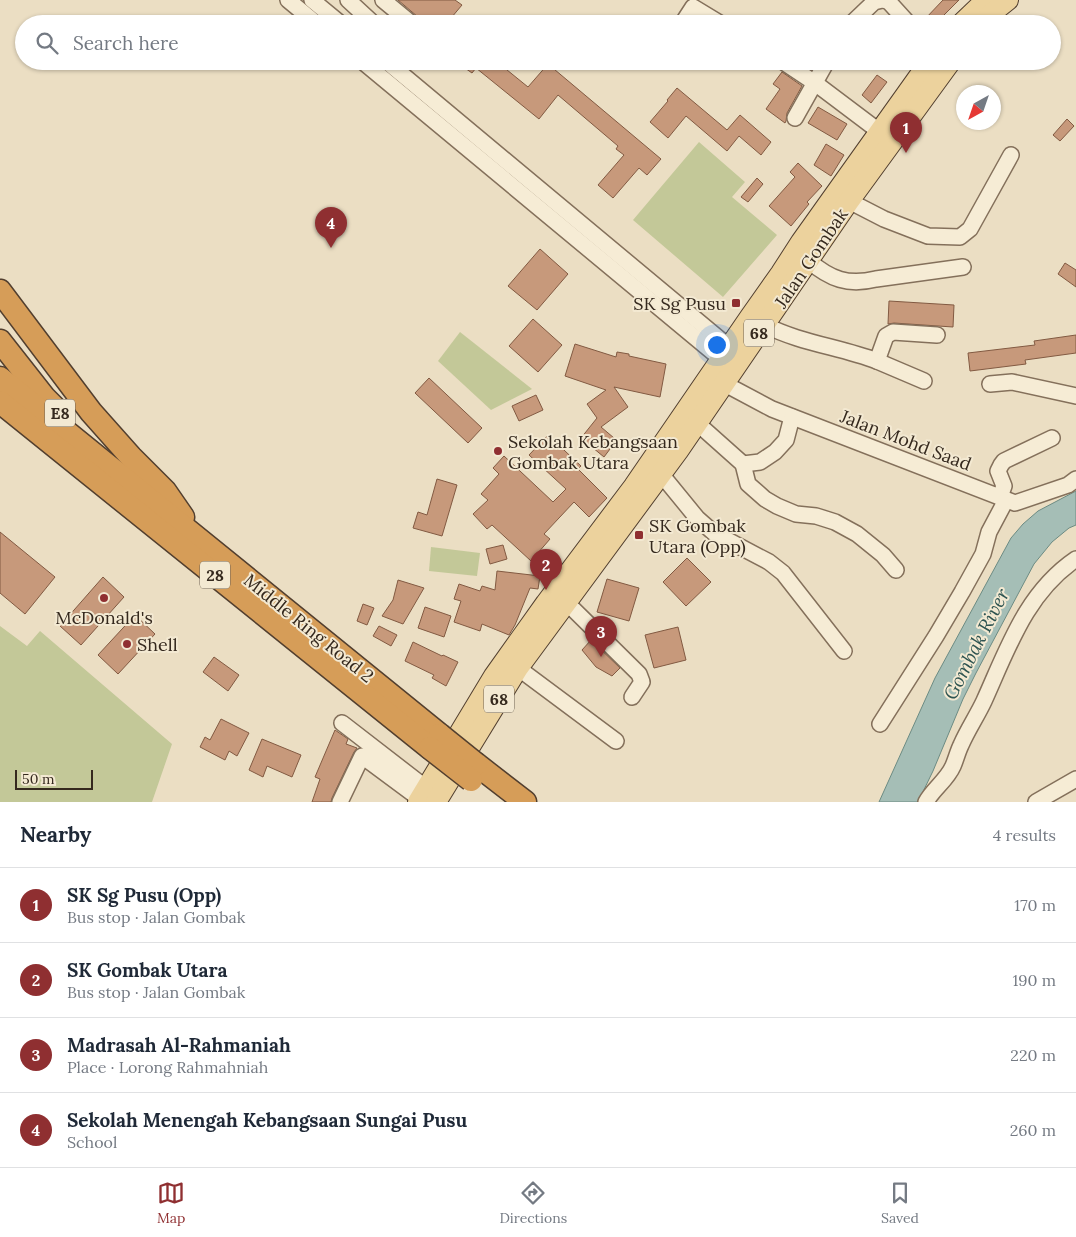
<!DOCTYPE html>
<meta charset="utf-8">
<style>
:root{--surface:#fff;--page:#f6f6f7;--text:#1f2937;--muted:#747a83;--line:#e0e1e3;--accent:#8f2f31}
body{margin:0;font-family:Lora,serif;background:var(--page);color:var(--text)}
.compass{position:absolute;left:956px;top:85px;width:45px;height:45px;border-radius:50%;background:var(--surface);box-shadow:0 1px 4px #0004;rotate:220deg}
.scale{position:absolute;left:15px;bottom:12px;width:78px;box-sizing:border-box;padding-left:5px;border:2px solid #35291e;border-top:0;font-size:14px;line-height:18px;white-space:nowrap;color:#35291e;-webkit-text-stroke:4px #f3e9d2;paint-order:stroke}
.you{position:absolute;left:716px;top:344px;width:18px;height:18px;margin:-12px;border:4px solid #fff;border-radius:50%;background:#1a73e8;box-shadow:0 0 0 8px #1a73e833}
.badge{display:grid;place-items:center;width:32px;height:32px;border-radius:50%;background:var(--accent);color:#fff;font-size:16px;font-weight:700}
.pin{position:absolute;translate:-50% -41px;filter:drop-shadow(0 1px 2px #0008)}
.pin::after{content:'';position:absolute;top:26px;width:18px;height:15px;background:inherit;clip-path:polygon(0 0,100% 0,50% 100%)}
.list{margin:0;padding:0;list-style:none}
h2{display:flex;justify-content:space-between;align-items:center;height:65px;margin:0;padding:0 20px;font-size:21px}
h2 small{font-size:16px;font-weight:400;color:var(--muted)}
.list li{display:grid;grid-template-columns:32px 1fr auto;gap:15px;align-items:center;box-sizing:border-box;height:75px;padding:0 20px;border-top:1px solid var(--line)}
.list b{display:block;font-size:19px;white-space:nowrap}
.list p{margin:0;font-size:16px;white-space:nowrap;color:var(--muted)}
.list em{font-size:16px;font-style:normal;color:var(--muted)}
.icon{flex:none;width:28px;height:28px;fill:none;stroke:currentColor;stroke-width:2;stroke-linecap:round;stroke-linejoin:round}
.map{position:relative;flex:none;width:1076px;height:802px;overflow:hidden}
.search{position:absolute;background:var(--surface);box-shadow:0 1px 4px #0004;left:15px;right:15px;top:15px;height:55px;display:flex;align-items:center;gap:12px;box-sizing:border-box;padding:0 18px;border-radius:28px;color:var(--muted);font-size:19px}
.sheet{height:365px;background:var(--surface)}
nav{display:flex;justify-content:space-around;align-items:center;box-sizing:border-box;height:70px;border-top:1px solid var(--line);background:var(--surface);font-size:14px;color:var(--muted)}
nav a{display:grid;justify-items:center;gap:2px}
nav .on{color:var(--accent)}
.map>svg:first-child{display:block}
.green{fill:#c3c898}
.water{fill:#a5beb6;stroke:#6c8b83}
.building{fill:#c7997b;stroke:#825a42}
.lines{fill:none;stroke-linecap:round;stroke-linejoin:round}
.minor-casing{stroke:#84705b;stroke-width:18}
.major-casing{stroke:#523f2f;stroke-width:22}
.highway-casing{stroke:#523f2f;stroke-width:25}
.minor{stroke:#f6ecd5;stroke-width:15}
.major{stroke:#ecd29d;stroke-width:20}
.highway{stroke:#d69d58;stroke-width:22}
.highway-bridge-casing{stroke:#523f2f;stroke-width:25;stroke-linecap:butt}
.highway-bridge{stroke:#d69d58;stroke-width:22}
.poi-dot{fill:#8f2f31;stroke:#f3e9d2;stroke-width:2}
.labels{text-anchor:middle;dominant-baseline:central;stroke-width:4;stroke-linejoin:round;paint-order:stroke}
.shield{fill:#f3e9d2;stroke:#6e6354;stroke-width:1}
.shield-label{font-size:16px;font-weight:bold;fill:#35291e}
.street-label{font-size:18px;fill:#35291e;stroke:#f3e9d2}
.poi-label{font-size:18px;fill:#35291e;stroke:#f3e9d2;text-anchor:start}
.water-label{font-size:19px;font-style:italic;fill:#2e5451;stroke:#f3e9d2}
</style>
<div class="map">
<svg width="1076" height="802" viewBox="0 0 1076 802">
<rect width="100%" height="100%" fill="#ebdec3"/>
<g class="green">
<path d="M699,142L745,182L732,197L777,235L723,297L633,220Z"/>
<path d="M460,332L532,389L491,410L438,361Z"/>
<path d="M431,547L480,553L477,576L429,571Z"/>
<path d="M0,626L27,646L40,631L172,744L152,802H0Z"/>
</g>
<path class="water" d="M1076,491V525L1069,528L1052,542L1034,564L976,673L963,699L933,771L918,802H879L935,678L1011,538L1023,524L1038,511Z"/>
<g class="building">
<path d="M398,0H455L462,5L446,24H425L418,17Z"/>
<path d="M943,0H959L944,15L945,16L937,24H930L925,19Z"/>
<path d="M466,61H496L528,87L548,64L661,159L647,175L639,168L613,198L598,185L624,155L616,149L618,146L558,95L539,119L476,68L472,73L462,66Z"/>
<path d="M782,72L802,86L787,113L786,121L785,123L766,109L780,89L773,84Z"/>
<path d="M877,75L887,82L871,103L862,95Z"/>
<path d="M677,88L727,130L740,115L771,142L761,155L739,136L727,151L686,116L668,138L650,122L668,101L667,100Z"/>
<path d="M818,107L847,124L837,140L808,123Z"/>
<path d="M1067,119L1074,126L1060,141L1053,135Z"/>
<path d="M826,144L844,155L831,176L814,165Z"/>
<path d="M798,163L822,186L807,202L809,204L791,226L769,206L795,177L790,172Z"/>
<path d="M757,178L763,184L748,202L741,197Z"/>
<path d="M540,249L568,274L537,310L508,286Z"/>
<path d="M1065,263L1076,270V287L1058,274Z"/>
<path d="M889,301L954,305L953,327L894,323L888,324Z"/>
<path d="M533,319L562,345L538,372L509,346Z"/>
<path d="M1076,335V353L1025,360L1026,364L970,371L968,353L1035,345L1034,341Z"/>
<path d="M575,344L616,357L617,352L629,354V356L666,364L660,397L614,387L628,407L601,427L614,438L607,447L610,449L604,457L581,438L597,418L587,404L606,390L565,376Z"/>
<path d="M429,378L482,428L468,443L415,393Z"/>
<path d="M536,395L543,410L519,421L512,406Z"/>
<path d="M548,435L581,466L578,469L607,498L589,517L574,502L544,534L550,539L531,561L492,525L487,529L473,514L488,500L481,494L499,474L493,468L504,456L553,502L566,489L529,455Z"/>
<path d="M437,479L457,485L442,536L413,528L418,512L427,515Z"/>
<path d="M0,532L55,577L25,614L0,593Z"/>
<path d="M503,545L507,559L490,564L486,549Z"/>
<path d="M687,558L711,582L686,606L663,582Z"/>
<path d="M497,571L540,576L538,589L530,588L515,625L509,635L482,624L480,631L454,622L461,601L454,599L459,584L480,591L482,586L495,590Z"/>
<path d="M103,577L124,597L81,645L60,626Z"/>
<path d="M607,579L639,588L629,621L597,612Z"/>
<path d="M398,580L424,588L403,624L382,616L393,600Z"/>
<path d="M363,604L374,608L367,625L357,621Z"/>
<path d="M425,607L451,616L444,637L418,628Z"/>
<path d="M135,615L155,634L118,674L98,655Z"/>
<path d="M379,626L397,635L391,646L373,636Z"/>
<path d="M678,627L686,660L654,668L645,635Z"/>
<path d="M591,640L620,668L612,676L596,667L582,650Z"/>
<path d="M413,642L442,656L443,655L458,662L446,686L432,678L434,675L405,661Z"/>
<path d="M214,657L239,675L228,691L203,672Z"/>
<path d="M221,719L249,733L237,756L229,751L225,760L200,747L205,737L210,740Z"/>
<path d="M335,730L348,739L346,744L357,748L354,752L332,798L331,802H312L320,779L315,777Z"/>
<path d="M262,739L301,755L292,777L267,766L263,777L249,770Z"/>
</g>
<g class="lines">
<g class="minor-casing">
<g id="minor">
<path d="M288,0L317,24"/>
<path d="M312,0L341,24"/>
<path d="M348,0L374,24"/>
<path d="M383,0L412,24"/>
<path d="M884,0L889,2L909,24"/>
<path d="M682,24L693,7L721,24"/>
<path d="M851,24L874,2L882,0"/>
<path d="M362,61L721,359"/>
<path d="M386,61L729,347"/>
<path d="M782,61L815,83L880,132"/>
<path d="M795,118L827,61"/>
<path d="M849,201L884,219L928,236L960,237L970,229L1011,155"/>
<path d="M809,261C830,279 848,286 876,279L963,267"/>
<path d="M765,325C800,343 840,347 877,361L886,336L893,332L937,335"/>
<path d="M877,361L924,381"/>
<path d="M725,384L772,409L1015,503L1068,485L1076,479"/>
<path d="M990,384L1012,382L1076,396"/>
<path d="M697,423L743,464L748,484L765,499L777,506L796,514L816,516L835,522L857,534L883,555L896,570"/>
<path d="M743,464L760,462L775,452L786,440L792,417"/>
<path d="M661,474L697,518L714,533L769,562L783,573L844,651"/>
<path d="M1000,497L1004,486L998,471L1001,465L1004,461L1052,438"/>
<path d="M566,602L639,674L642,682L632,697"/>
<path d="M518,668L616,741"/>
<path d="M342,723L426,788"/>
<path d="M880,724L936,636L962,592L983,554L989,532L1006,500"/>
<path d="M340,802L362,756L420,799"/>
<path d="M926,802C933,789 947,780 953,766C956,759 958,751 961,745C968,729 977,716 984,701C1008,648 1026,593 1076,559"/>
<path d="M1036,802L1076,779"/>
</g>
</g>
<g class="major-casing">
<g id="major">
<path d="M961,24L986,0"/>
<path d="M982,24L993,12L1008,0"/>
<path d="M418,802L494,676L546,603L634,486L750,317L781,273L801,242L930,61"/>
<path d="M436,802L518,668L678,451L849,201L951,61"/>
</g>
</g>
<g class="highway-casing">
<g id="highway">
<path d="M0,291L91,412L131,457L165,491L183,517"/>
<path d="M0,341L44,397L57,410"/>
<path d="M0,378L440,735"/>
<path d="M0,402L430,748"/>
<path d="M476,764L525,802"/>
</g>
</g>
<use href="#minor" class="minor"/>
<use href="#major" class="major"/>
<use href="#highway" class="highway"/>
<g class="highway-bridge-casing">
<g id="highway-bridge">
<path d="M440,735L476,764"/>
<path d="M430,748L471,780"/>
</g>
</g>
<use href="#highway-bridge" class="highway-bridge"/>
</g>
<g class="poi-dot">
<rect x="731" y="298" width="10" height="10" rx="2.5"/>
<circle cx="498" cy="451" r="5"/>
<rect x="634" y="530" width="10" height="10" rx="2.5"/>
<circle cx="104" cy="598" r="5"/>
<circle cx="127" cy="644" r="5"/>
</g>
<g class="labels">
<g class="shield">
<rect x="744" y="319.5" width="30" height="27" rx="4"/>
<rect x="45" y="399.5" width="30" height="27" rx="4"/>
<rect x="200" y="561.5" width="30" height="27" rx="4"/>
<rect x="484" y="685.5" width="30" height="27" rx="4"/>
</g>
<g class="shield-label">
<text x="759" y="333">68</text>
<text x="60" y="413">E8</text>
<text x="215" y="575">28</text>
<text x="499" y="699">68</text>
</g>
<g class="street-label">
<text transform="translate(811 258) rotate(-56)">Jalan Gombak</text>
<text transform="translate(906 440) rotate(21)">Jalan Mohd Saad</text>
<text transform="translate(309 628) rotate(39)">Middle Ring Road 2</text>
</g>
<g class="poi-label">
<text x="726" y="303" text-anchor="end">SK Sg Pusu</text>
<text x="508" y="441">Sekolah Kebangsaan<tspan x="508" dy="21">Gombak Utara</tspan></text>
<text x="649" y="525">SK Gombak<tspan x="649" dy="21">Utara (Opp)</tspan></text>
<text x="104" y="617" text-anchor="middle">McDonald's</text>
<text x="137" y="644">Shell</text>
</g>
<g class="water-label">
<text transform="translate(976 644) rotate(-63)">Gombak River</text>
</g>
</g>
</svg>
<svg class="compass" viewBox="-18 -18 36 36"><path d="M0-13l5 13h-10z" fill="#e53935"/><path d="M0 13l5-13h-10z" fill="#747a83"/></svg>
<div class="scale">50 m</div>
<div class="you"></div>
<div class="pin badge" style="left:906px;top:153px">1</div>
<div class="pin badge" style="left:546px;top:590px">2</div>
<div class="pin badge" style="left:601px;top:657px">3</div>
<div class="pin badge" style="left:331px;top:248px">4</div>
<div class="search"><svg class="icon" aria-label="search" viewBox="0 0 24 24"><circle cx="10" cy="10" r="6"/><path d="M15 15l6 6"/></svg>Search here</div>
</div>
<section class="sheet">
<h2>Nearby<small>4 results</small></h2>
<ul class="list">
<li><span class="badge">1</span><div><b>SK Sg Pusu (Opp)</b><p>Bus stop · Jalan Gombak</p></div><em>170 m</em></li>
<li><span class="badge">2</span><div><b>SK Gombak Utara</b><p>Bus stop · Jalan Gombak</p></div><em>190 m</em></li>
<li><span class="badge">3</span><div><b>Madrasah Al-Rahmaniah</b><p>Place · Lorong Rahmahniah</p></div><em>220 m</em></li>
<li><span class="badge">4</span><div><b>Sekolah Menengah Kebangsaan Sungai Pusu</b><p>School</p></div><em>260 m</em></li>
</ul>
</section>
<nav>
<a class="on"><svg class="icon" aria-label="map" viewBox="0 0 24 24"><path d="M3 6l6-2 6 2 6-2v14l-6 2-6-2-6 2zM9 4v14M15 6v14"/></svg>Map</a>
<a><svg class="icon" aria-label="directions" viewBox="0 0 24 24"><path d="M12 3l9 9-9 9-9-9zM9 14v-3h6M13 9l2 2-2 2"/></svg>Directions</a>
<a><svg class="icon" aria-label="saved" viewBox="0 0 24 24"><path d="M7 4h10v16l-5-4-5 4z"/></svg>Saved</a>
</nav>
